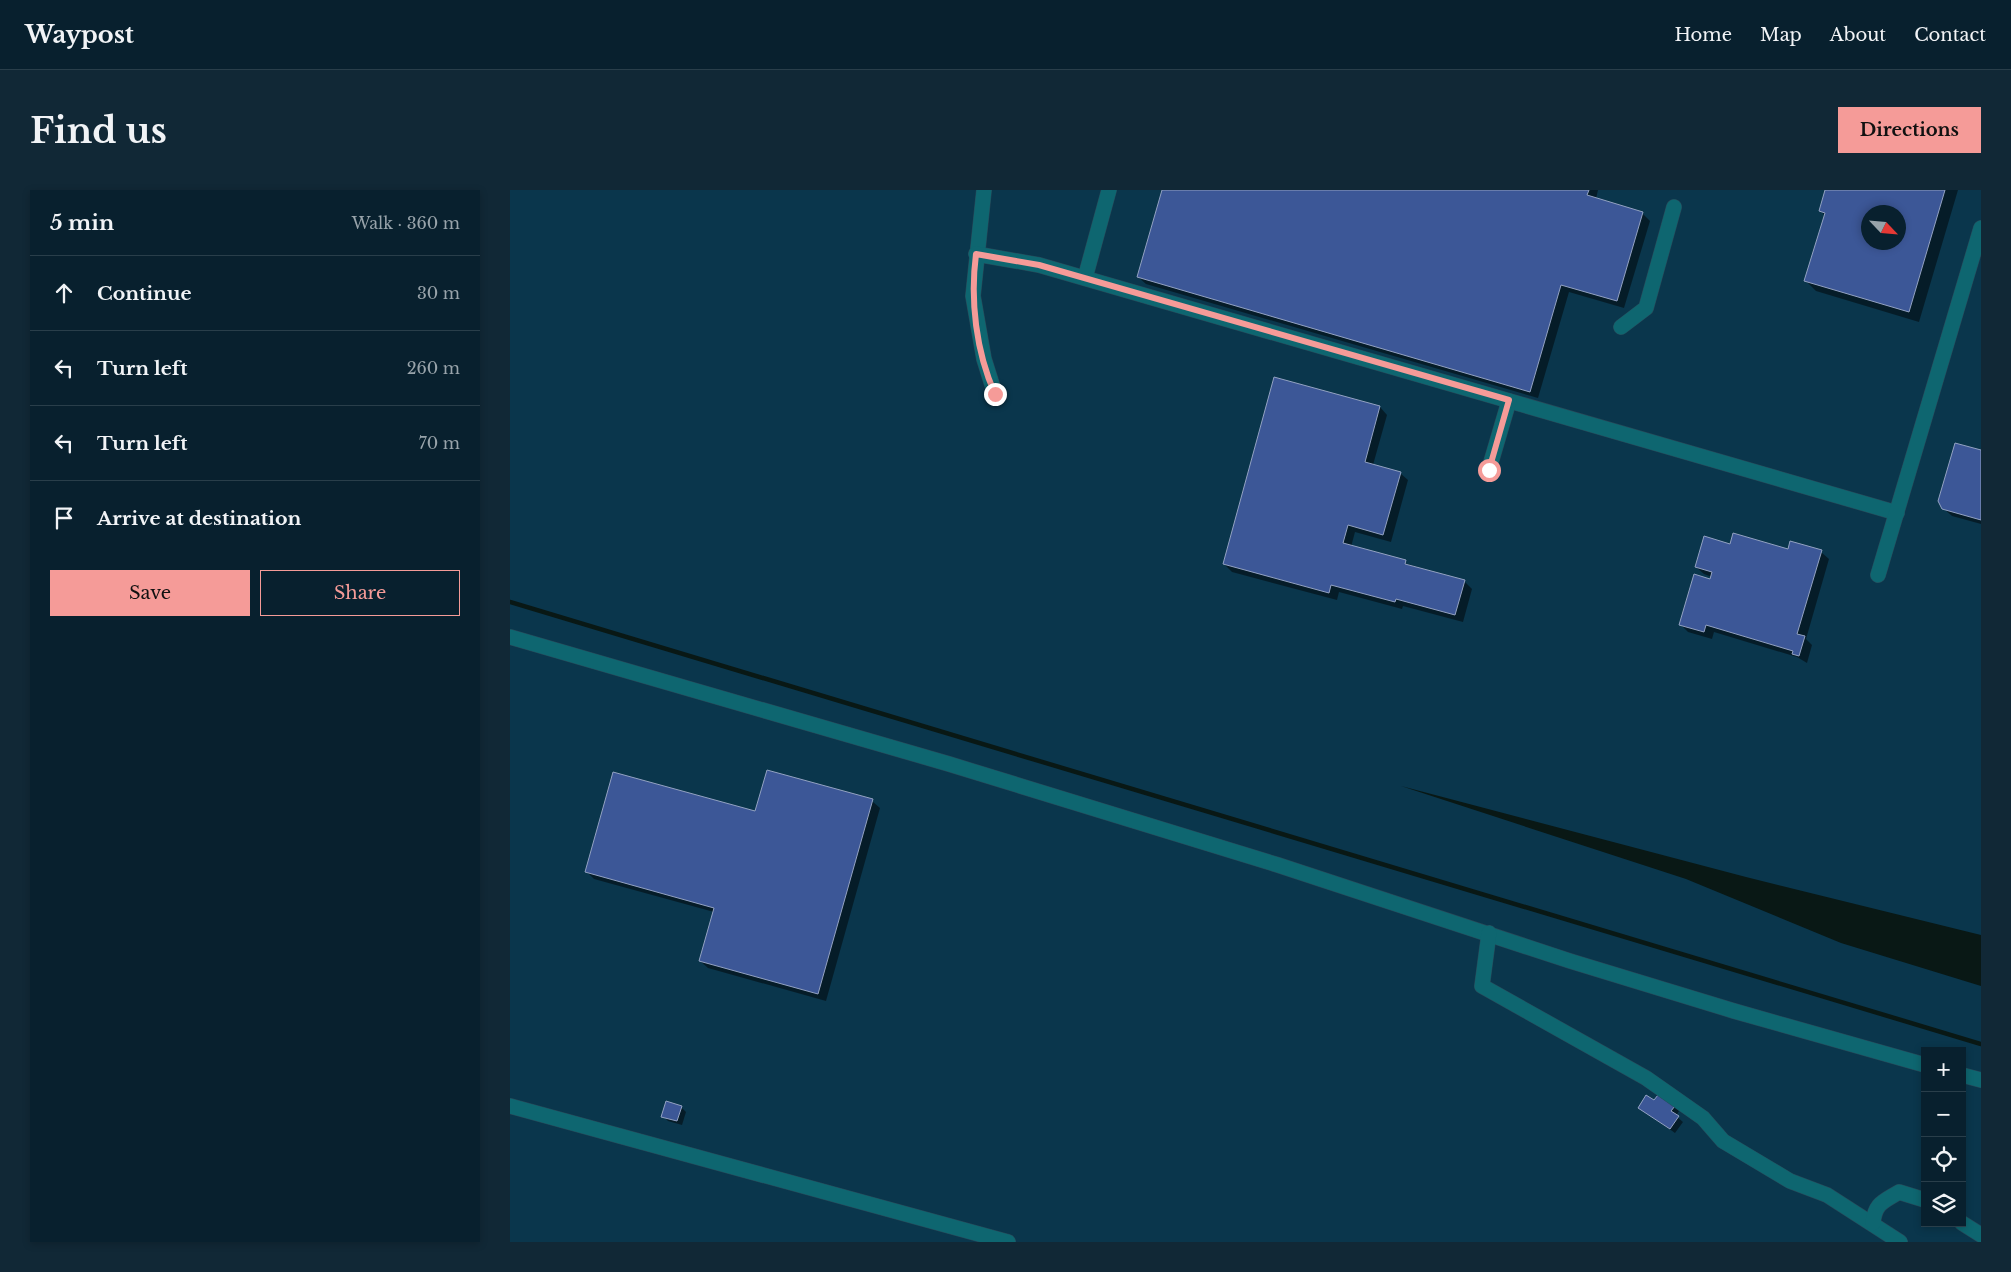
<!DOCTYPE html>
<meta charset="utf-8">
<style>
:root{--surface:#08202e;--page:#112836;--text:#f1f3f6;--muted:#98a3aa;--line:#293e4a;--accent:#f59b98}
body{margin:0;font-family:"Libre Baskerville",serif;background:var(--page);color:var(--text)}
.controls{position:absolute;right:15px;bottom:15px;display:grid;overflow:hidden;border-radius:0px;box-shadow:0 2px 8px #0003}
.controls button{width:45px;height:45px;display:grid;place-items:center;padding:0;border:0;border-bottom:1px solid var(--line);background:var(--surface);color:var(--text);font:25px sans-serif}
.compass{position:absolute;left:1351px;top:15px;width:45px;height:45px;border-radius:50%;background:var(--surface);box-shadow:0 2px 8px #0003;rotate:116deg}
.stop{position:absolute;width:15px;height:15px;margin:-11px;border:4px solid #f59b98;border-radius:50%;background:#fff}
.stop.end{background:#f59b98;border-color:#fff;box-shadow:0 1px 5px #0008}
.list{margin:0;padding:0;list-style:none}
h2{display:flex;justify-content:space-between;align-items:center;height:65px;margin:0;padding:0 20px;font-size:21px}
h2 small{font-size:16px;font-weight:400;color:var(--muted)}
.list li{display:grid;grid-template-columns:32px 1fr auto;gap:15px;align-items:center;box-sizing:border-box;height:75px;padding:0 20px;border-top:1px solid var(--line)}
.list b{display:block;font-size:19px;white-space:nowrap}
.list em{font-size:16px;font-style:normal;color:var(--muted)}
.actions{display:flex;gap:10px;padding:15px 20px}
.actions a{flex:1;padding:11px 0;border:1px solid var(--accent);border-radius:0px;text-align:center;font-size:18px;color:var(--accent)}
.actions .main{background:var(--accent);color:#111}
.icon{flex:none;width:28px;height:28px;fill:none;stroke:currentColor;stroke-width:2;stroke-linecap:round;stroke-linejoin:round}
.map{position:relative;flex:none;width:1471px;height:1052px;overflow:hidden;border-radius:0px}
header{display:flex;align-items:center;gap:30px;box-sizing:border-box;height:70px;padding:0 25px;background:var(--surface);border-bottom:1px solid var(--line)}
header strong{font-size:24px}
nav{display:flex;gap:28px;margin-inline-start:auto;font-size:18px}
.intro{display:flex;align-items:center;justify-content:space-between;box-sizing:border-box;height:120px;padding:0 30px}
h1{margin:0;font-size:35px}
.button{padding:12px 22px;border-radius:0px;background:var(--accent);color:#111;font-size:18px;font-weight:700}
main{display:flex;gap:30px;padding:0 30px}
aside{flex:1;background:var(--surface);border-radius:0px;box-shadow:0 2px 8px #0003}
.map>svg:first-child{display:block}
.built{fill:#0a364c;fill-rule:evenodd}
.water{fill:#091815}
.shadow{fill:#0007;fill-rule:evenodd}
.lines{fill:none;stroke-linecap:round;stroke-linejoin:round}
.stream{stroke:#091815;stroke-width:4.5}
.building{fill:#3c5797;stroke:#93a2c2;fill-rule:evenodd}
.minor-casing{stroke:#294758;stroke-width:16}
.minor{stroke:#0e6670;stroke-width:15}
.route{stroke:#f59b98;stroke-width:6}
</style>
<header>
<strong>Waypost</strong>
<nav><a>Home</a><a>Map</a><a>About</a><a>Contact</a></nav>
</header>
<div class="intro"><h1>Find us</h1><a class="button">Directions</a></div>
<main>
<aside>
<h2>5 min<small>Walk · 360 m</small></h2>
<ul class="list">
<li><svg class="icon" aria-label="ahead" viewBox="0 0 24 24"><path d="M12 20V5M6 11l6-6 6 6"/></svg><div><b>Continue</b></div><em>30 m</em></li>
<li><svg class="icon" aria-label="left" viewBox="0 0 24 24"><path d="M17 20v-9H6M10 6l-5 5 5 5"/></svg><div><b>Turn left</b></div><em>260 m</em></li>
<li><svg class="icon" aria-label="left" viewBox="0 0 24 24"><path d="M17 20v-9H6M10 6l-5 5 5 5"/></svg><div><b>Turn left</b></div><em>70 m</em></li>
<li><svg class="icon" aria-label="arrive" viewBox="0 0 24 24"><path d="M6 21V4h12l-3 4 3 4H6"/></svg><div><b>Arrive at destination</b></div></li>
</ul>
<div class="actions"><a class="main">Save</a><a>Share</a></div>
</aside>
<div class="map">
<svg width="1471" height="1052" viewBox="0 0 1471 1052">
<rect width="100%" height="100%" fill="#0a2b3d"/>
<path class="built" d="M0,0H1471V1052H0ZM1358,22H1388V52H1358ZM1415,861H1452V1033H1415Z"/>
<path class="water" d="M891,596L1236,687L1471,745V796L1331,753L1176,689Z"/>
<g class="shadow">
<path d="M654,0H1088L1086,9L1132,23L1140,31L1114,118L1059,102L1028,208L636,94L628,87Z"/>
<path d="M1317,0H1448L1409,132L1306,101L1296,91L1315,26L1311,21ZM1358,22H1388V52H1358Z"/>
<path d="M870,217L877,225L863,275L890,283L898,290L881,352L845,342L841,357L954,391L962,399L953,432L893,416L892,419L829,402L827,410L722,382L714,374Z"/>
<path d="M1471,262V334L1442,326L1433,318Z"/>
<path d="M1221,356L1311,362L1319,369L1296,449L1302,455L1297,473L1287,467L1204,442L1202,449L1178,442L1170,434L1202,387L1194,384L1186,377Z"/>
<path d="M362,611L370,618L316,811L198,778L190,771L204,722L84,689L76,681L246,623Z"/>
<path d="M171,917L176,922L172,935L158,931L153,926Z"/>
<path d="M1164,917L1169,921L1166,926L1173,932L1165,943L1130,918Z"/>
</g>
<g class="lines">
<path class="stream" d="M0,412L1471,854"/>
</g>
<g class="building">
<path d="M652,0H1079L1077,5L1133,22L1107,111L1051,95L1020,202L627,87Z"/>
<path d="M1315,0H1435L1399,122L1294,91L1315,23L1309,21ZM1358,22H1388V52H1358Z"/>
<path d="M764,187L870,216L855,272L891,282L873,345L838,335L833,353L896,370L895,374L955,390L945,425L886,409L885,412L821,395L819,403L713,374Z"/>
<path d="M1445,253L1471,260V330L1432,319L1428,311Z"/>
<path d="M1223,343L1278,359L1280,351L1312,360L1287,444L1295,446L1289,466L1282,464L1283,461L1196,435L1194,442L1169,435L1184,384L1200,389L1202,382L1185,377L1194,346L1220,354Z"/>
<path d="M257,580L363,609L308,804L189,771L204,718L75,682L103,582L245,621Z"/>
<path d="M1136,905L1144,910L1148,905L1165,916L1161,921L1169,926L1160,939L1128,918Z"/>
<path d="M156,911L172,916L167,931L151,927Z"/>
</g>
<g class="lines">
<g class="minor-casing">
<g id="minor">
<path d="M474,0L463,106L474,169L485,204"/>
<path d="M466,64L529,75L1387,323"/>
<path d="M575,88L599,0"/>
<path d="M1111,137L1136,118L1164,17"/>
<path d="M979,279L999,211"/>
<path d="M1368,385L1471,38"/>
<path d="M0,447L439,574L768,675L1060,771L1224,821L1415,875"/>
<path d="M979,743L972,796L1136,888L1193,928L1213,951L1280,991L1317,1005L1390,1052"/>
<path d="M1452,885L1471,890"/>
<path d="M0,916L498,1052"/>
<path d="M1363,1033C1365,1013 1373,1012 1389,1002L1415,1010"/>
<path d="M1452,1033L1471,1045"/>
</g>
</g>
<use href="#minor" class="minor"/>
</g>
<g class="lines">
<path class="route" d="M485,204C466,162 460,110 466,64L529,75L999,210L979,280"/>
</g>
</svg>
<div class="controls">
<button>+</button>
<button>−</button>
<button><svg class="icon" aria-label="locate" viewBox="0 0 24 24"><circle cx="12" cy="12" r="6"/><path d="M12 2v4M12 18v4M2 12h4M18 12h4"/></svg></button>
<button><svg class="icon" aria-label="layers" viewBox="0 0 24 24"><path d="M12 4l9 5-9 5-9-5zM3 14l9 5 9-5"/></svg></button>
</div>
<svg class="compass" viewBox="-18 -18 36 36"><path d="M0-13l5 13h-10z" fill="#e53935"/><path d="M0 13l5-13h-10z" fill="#98a3aa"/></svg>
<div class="stop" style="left:979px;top:280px"></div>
<div class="stop end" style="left:485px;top:204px"></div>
</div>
</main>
